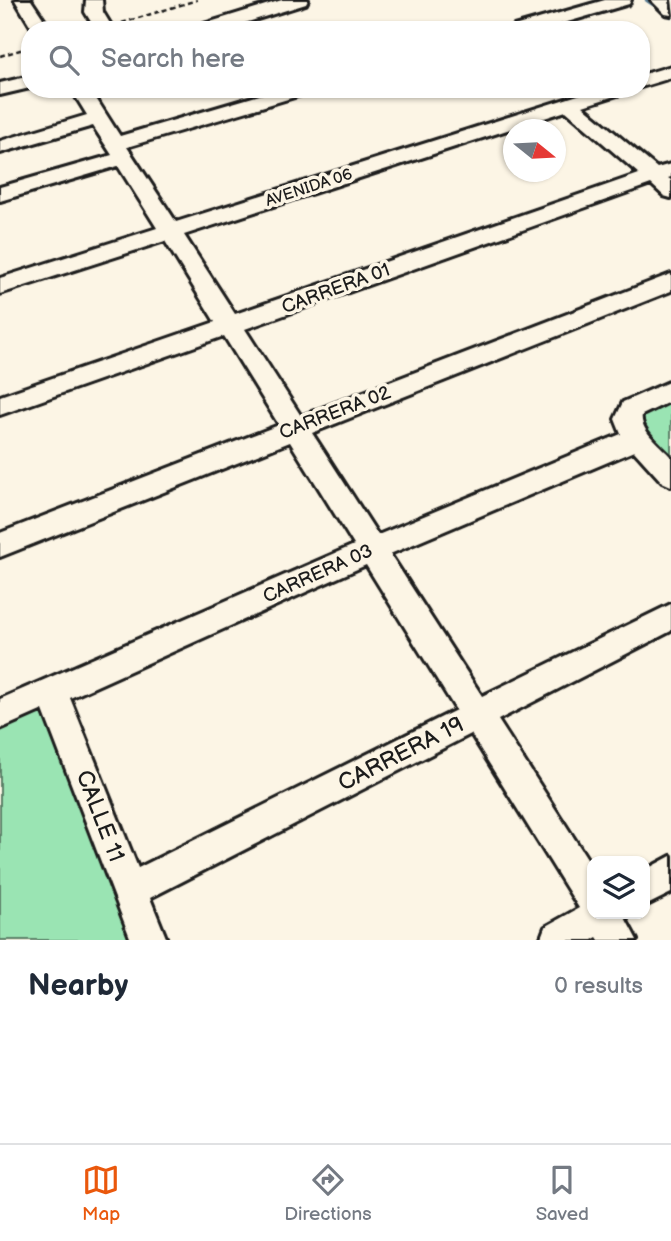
<!DOCTYPE html>
<style>
:root{--surface:#fff;--page:#f2f2f3;--text:#1f2937;--muted:#747a83;--line:#e0e1e3;--accent:#ea580c}
body{margin:0;font-family:"Balsamiq Sans",sans-serif;background:var(--page);color:var(--text)}
.controls{position:absolute;right:21px;bottom:21px;display:grid;overflow:hidden;border-radius:14px;box-shadow:0 2px 5px #0004}
.controls button{width:63px;height:63px;display:grid;place-items:center;padding:0;border:0;border-bottom:2px solid var(--line);background:var(--surface);color:var(--text);font:35px sans-serif}
.compass{position:absolute;left:503px;top:119px;width:63px;height:63px;border-radius:50%;background:var(--surface);box-shadow:0 2px 5px #0004;rotate:108deg}
.list{margin:0;padding:0;list-style:none}
h2{display:flex;justify-content:space-between;align-items:center;height:91px;margin:0;padding:0 28px;font-size:30px}
h2 small{font-size:23px;font-weight:400;color:var(--muted)}
.icon{flex:none;width:38px;height:38px;fill:none;stroke:currentColor;stroke-width:2;stroke-linecap:round;stroke-linejoin:round}
.map{position:relative;flex:none;width:671px;height:940px;overflow:hidden}
.search{position:absolute;background:var(--surface);box-shadow:0 2px 5px #0004;left:21px;right:21px;top:21px;height:77px;display:flex;align-items:center;gap:18px;box-sizing:border-box;padding:0 24px;border-radius:28px;color:var(--muted);font-size:26px}
.sheet{height:203px;background:var(--surface)}
nav{display:flex;justify-content:space-around;align-items:center;box-sizing:border-box;height:98px;border-top:2px solid var(--line);background:var(--surface);font-size:19px;color:var(--muted)}
nav a{display:grid;justify-items:center;gap:4px}
nav .on{color:var(--accent)}
.map>svg:first-child{display:block}
.green{fill:#9ae4b3;stroke:#5b8068;stroke-width:2}
.lines{fill:none;stroke-linecap:round;stroke-linejoin:round}
.stream{stroke:#5c7f95;stroke-width:4.5}
.minor-casing{stroke:#1c1c1c;stroke-width:6}
.path{stroke:#1c1c1c;stroke-width:2.5;stroke-dasharray:5 3.5;stroke-linecap:butt}
.minor{fill:#fcf5e5;fill-rule:evenodd}
.labels{text-anchor:middle;dominant-baseline:central;stroke-width:7;stroke-linejoin:round;paint-order:stroke}
.far-street-label{font-size:16px;fill:#1c1c1c;stroke:#fcf5e5}
.street-label{font-size:19px;fill:#1c1c1c;stroke:#fcf5e5}
.near-street-label{font-size:23px;fill:#1c1c1c;stroke:#fcf5e5}
</style>
<div class="map">
<svg width="671" height="940" viewBox="0 0 671 940">
<rect width="100%" height="100%" fill="#fcf5e5"/>
<filter id="ink" filterUnits="userSpaceOnUse"><feTurbulence type="fractalNoise" baseFrequency=".0143" numOctaves="2"/><feDisplacementMap in="SourceGraphic" scale="14" xChannelSelector="R" yChannelSelector="G"/><feConvolveMatrix kernelMatrix="1 2 1 2 8 2 1 2 1" color-interpolation-filters="sRGB"/></filter>
<g filter="url(#ink)">
<g class="green">
<path d="M671,390V475L632,409Z"/>
<path d="M52,692L149,940H0V714Z"/>
</g>
<g class="lines">
<path class="stream" d="M647,0L671,16"/>
<g class="minor-casing">
<g id="minor">
<path d="M15,0H31L51,30H33Z"/>
<path d="M86,0H102L103,12L114,30H96L85,12Z"/>
<path d="M282,0H308L306,4L222,30H194L197,26Z"/>
<path d="M605,0H631L629,4L540,30H511L514,26Z"/>
<path d="M651,0H669L671,15L665,14Z"/>
<path d="M671,66V78L641,87V75Z"/>
<path d="M30,76V88L0,95V83Z"/>
<path d="M71,89H90L120,136L280,89H310L308,93L127,147L176,222L597,89H626L624,93L583,106L657,168L671,164V177L668,178L671,180V198L664,196L651,184L245,329L301,416L671,274V291L312,433L378,535L621,434L615,419L623,402L671,381V401L642,415C639,430 661,446 671,457V486L662,482L634,451L390,554L482,696L671,604V631L498,720L592,866V914H623L637,940H599L597,937L592,940H540L545,927L579,908L471,734L150,898L167,940H131L43,710L0,729V699L354,545L290,442L0,557V533L279,425L224,336L0,415V396L215,322L165,241L0,294V278L157,228L118,166L0,201V187L112,155L93,126L0,153V141L87,115ZM566,111L639,174L235,314L184,235ZM366,565L456,710L138,868L70,698Z"/>
<path d="M671,856V893L645,906V870Z"/>
</g>
</g>
<g class="path">
<path d="M122,23L197,0"/>
<path d="M0,56L30,47"/>
</g>
<use href="#minor" class="minor"/>
</g>
</g>
<g class="labels">
<g class="far-street-label">
<text transform="translate(309 188) rotate(-18)">AVENIDA 06</text>
</g>
<g class="street-label">
<text transform="translate(336 289) rotate(-20)">CARRERA 01</text>
<text transform="translate(335 413) rotate(-21)">CARRERA 02</text>
<text transform="translate(318 574) rotate(-24)">CARRERA 03</text>
</g>
<g class="near-street-label">
<text transform="translate(401 754) rotate(-27)">CARRERA 19</text>
<text transform="translate(100 816) rotate(69)">CALLE 11</text>
</g>
</g>
</svg>
<div class="controls">
<button><svg class="icon" aria-label="layers" viewBox="0 0 24 24"><path d="M12 4l9 5-9 5-9-5zM3 14l9 5 9-5"/></svg></button>
</div>
<svg class="compass" viewBox="-18 -18 36 36"><path d="M0-13l5 13h-10z" fill="#e53935"/><path d="M0 13l5-13h-10z" fill="#747a83"/></svg>
<div class="search"><svg class="icon" aria-label="search" viewBox="0 0 24 24"><circle cx="10" cy="10" r="6"/><path d="M15 15l6 6"/></svg>Search here</div>
</div>
<section class="sheet">
<h2>Nearby<small>0 results</small></h2>
<ul class="list">
</ul>
</section>
<nav>
<a class="on"><svg class="icon" aria-label="map" viewBox="0 0 24 24"><path d="M3 6l6-2 6 2 6-2v14l-6 2-6-2-6 2zM9 4v14M15 6v14"/></svg>Map</a>
<a><svg class="icon" aria-label="directions" viewBox="0 0 24 24"><path d="M12 3l9 9-9 9-9-9zM9 14v-3h6M13 9l2 2-2 2"/></svg>Directions</a>
<a><svg class="icon" aria-label="saved" viewBox="0 0 24 24"><path d="M7 4h10v16l-5-4-5 4z"/></svg>Saved</a>
</nav>
